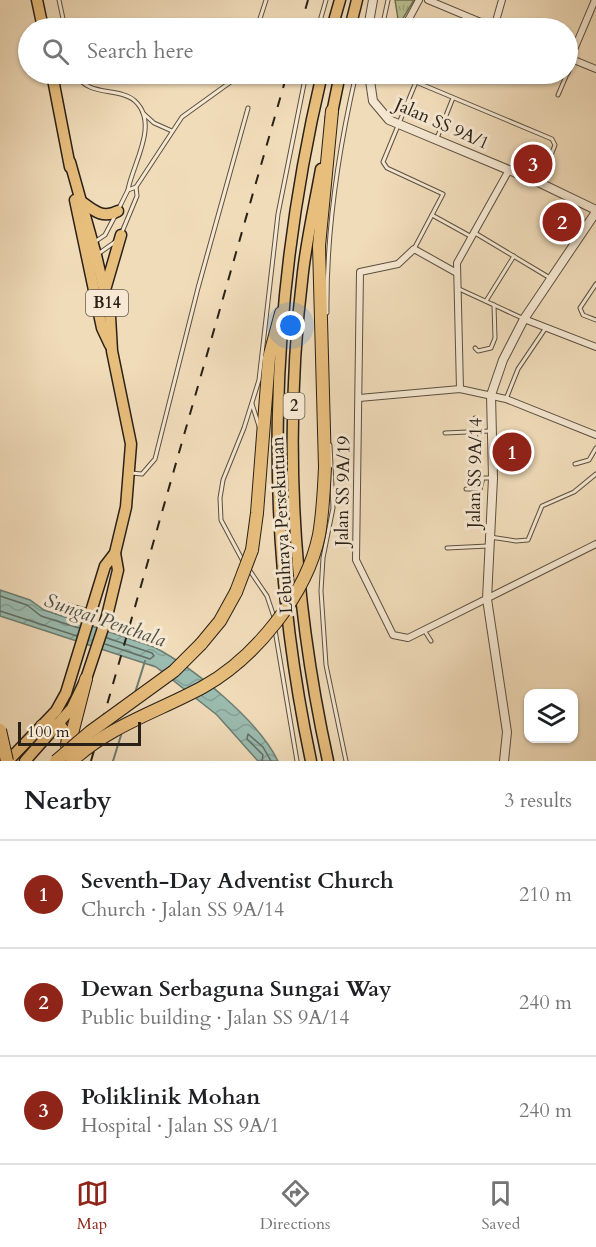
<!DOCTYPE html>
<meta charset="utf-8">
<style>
:root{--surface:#fff;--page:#f2f2f2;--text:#202124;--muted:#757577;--line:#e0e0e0;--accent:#8f2418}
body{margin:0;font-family:Cardo,serif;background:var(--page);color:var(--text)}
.controls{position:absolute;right:18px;bottom:18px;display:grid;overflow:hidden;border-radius:12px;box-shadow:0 2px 4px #0004}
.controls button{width:54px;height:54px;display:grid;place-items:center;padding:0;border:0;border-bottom:2px solid var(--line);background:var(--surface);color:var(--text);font:30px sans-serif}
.scale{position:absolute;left:18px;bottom:15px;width:123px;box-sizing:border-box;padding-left:6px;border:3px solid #292118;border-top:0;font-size:16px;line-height:21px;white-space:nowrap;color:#292118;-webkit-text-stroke:4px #f6e8d2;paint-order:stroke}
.you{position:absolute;left:291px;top:326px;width:21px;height:21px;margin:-15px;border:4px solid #fff;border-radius:50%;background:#1a73e8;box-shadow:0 0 0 9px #1a73e833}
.badge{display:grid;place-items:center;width:39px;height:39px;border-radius:50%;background:var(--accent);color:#fff;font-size:20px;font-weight:700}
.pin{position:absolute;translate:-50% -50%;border:3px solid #fff;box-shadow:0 2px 6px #0006}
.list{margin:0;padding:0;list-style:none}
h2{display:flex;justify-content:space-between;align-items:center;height:78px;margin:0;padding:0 24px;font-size:26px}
h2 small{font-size:20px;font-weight:400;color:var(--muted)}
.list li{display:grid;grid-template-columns:39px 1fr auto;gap:18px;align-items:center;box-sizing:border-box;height:108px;padding:0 24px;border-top:2px solid var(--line)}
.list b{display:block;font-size:22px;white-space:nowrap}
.list p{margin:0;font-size:20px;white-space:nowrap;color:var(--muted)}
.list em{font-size:20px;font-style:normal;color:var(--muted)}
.icon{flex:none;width:33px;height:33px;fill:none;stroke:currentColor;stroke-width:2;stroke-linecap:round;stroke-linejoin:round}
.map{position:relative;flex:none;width:596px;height:761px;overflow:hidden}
.search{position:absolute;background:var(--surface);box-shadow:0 2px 4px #0004;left:18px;right:18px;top:18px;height:66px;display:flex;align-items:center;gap:15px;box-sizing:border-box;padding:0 21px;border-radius:33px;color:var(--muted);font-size:22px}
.sheet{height:402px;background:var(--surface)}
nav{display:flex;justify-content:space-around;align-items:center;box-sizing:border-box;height:84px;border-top:2px solid var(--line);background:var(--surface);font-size:16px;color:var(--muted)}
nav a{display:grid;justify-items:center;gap:3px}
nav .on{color:var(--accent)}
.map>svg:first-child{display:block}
.park{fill:url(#park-tufts);stroke:#707154;stroke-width:1.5}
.water{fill:url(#water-waves);stroke:#6d7e73;stroke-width:1.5}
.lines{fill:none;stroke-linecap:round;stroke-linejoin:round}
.shore{stroke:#626e64;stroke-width:1.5}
.stream{stroke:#6d7e73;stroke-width:2}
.service-casing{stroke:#5b5040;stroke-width:5}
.minor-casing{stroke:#5b5040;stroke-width:8}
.tertiary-casing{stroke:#5b5040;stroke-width:10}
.primary-casing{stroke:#292118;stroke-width:13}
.trunk-casing{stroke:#292118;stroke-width:13}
.motorway-casing{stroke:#292118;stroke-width:14}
.service{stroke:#f6e8d2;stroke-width:3}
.minor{stroke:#f6e8d2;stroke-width:6}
.tertiary{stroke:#f6e8d2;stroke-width:8}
.primary{stroke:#e8be7d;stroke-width:10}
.trunk{stroke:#e8be7d;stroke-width:10}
.motorway{stroke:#e8be7d;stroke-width:12}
.rail{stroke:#292118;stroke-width:2;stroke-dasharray:10 10;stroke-linecap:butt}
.motorway-bridge-casing{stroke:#292118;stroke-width:14;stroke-linecap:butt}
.motorway-bridge{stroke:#e8be7d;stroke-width:12}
.labels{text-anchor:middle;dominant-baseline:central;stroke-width:6;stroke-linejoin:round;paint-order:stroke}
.shield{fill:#f6e8d2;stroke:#665d50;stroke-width:1.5}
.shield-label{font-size:16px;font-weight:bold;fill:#292118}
.street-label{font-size:18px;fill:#292118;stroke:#f6e8d2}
.water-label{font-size:20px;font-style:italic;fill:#4b5046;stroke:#f6e8d2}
</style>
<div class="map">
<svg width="596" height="761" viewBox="0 0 596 761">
<defs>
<pattern id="park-tufts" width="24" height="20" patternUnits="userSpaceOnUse" patternTransform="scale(1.5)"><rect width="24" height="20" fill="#b8c191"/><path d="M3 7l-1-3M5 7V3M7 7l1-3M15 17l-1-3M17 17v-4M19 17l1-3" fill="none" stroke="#9ea67c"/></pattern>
<pattern id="water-waves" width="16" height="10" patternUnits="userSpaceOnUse" patternTransform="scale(1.5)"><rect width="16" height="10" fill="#9bbcb0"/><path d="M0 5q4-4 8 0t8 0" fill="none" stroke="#86a197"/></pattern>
</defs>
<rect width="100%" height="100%" fill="#f1dcba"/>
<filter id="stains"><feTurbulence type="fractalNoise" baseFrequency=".00333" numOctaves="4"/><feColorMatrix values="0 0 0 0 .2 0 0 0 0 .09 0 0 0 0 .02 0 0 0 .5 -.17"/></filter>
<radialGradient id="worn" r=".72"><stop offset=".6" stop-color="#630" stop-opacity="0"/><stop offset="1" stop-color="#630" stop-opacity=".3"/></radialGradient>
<path class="park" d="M395,0H414L399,25Z"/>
<path class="water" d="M0,590L30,600L44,610L154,647C194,668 258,720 278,761H258L217,715L156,667L0,616Z"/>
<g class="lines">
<g class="shore">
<path d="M0,596L27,605L41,616L79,628"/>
<path d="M0,611L77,636"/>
<path d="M105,644L150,659L154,656L152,653L107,638"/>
<path d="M262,761L263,755L247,739L248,734L263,747L271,761"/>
</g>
<g class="stream">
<path d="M135,693L145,661"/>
<path d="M113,761L122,732"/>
</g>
<g class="service-casing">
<g id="service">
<path d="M59,0L65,28"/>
<path d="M257,28L266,0"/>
<path d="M318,28L326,0"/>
<path d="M382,28L388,0"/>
<path d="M568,73L573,60"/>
<path d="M77,74C86,97 120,87 135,101C160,124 132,165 128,190"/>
<path d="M558,95L567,74"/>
<path d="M143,113L154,123L172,131"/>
<path d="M437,138L453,98"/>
<path d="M119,208L128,190L136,187"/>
<path d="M432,215L470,236"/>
<path d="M122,232L137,196L136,187L182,117L232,81L237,74"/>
<path d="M475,233L550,278"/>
<path d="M96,241L105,235L115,216"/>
<path d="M414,249L443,194L387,168L383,162L416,82L552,139L555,145L540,183"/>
<path d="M98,254L115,242"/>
<path d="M596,284L580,308L583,315L596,320"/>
<path d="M457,288L522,318"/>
<path d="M486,301L514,256"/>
<path d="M327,313C326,232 338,152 356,74"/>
<path d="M475,348L478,351L491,348L495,338L494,305"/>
<path d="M506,399L518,369L545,329"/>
<path d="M252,404L259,426"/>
<path d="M475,418L476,445"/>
<path d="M445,433L490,431"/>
<path d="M330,445L333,508L323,558L321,591L326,665L346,761"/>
<path d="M575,464L589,460L596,448"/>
<path d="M131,473L142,474L155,459L198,288L248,108"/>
<path d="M466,489H480"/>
<path d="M476,503L483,478H491"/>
<path d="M490,537L516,541L528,540L542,506L574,492L596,474"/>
<path d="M447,548L488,546"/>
<path d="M244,563L221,520L220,498L223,480L244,428L259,380L278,214L306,74"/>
<path d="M248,568L267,596L274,617"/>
<path d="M53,601L89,611"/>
<path d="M275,630L297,761"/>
<path d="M424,630L431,641"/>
</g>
</g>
<g class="minor-casing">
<g id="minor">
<path d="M428,0L495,28"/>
<path d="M404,28L419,0"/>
<path d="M494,28L502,0"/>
<path d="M569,58L596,69"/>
<path d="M570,59L595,0"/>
<path d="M455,272L414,249L398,264L360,272L356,560L393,635L408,638L596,544"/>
<path d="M524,319L596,347"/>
<path d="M460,389L457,263L509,170"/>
<path d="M359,398L460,389L506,399L596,435"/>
</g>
</g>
<g class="tertiary-casing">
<g id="tertiary">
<path d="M368,28L373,0"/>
<path d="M369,74L373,101L389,120L540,183L596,210"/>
<path d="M504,761L507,732L487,599L493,478L491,395L503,360L524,319L596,212"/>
</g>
</g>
<g class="primary-casing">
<g id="primary">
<path d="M37,0L43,28"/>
<path d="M52,74L70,167"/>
<path d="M75,200L102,328L110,345"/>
<path d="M82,202C94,211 103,219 118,211"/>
<path d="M105,290L121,235"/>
<path d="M8,761L56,711L66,693L105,566L115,553L126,507L131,444L112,351L110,316L96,255L70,162"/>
<path d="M25,761L72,708L86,679L107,616L118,570L115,553"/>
</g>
</g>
<g class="trunk-casing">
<g id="trunk">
<path d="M332,28L340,0"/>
<path d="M350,28L357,0"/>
<path d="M331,118L340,74"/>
<path d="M321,169C315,203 307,238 303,272C283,435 293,601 328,761"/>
<path d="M311,761C262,529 268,304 322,74"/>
</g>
</g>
<g class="motorway-casing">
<g id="motorway">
<path d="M325,467L319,246L332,111"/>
<path d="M252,550L257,513L269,358L281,313"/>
<path d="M201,644L220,621L236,592"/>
<path d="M42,726L59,725L68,737L67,745"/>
<path d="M66,757L86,679"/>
</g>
</g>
<use href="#service" class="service"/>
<use href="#minor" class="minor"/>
<use href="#tertiary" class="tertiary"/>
<use href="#primary" class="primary"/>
<use href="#trunk" class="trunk"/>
<use href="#motorway" class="motorway"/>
<g class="rail">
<path d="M300,28L308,0"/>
<path d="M91,761L287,74"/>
</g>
<g class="motorway-bridge-casing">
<g id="motorway-bridge">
<path d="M236,592L252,550"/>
<path d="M0,730L7,761"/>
<path d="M56,761L90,732L174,671L201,644"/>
<path d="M72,761C109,726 159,711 203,687C255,658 307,594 319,535C323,512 324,490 325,467"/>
</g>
</g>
<use href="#motorway-bridge" class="motorway-bridge"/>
</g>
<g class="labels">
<g class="shield">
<rect x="86" y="290" width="42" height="26" rx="4.5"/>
<rect x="283.5" y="393" width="21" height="26" rx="4.5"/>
</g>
<g class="shield-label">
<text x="107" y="303">B14</text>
<text x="294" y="406">2</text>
</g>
<g class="street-label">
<text transform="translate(442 124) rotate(24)">Jalan SS 9A/1</text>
<text transform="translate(475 473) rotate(-89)">Jalan SS 9A/14</text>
<text transform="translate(343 491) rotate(-89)">Jalan SS 9A/19</text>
<text transform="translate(282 525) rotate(-93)">Lebuhraya Persekutuan</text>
</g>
<g class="water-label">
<text transform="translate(105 620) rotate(19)">Sungai Penchala</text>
</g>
</g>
<rect width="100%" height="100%" filter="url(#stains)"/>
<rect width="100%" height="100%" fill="url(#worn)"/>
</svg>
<div class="controls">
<button><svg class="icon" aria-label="layers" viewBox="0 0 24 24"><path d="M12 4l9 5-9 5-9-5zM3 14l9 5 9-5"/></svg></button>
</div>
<div class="scale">100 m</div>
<div class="you"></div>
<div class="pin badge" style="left:512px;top:452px">1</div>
<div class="pin badge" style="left:562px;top:222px">2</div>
<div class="pin badge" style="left:533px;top:164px">3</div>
<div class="search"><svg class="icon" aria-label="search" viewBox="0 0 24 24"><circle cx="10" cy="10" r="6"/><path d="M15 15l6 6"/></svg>Search here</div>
</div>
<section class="sheet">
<h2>Nearby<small>3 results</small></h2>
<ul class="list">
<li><span class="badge">1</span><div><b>Seventh-Day Adventist Church</b><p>Church · Jalan SS 9A/14</p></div><em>210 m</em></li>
<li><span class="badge">2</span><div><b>Dewan Serbaguna Sungai Way</b><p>Public building · Jalan SS 9A/14</p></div><em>240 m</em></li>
<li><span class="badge">3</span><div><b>Poliklinik Mohan</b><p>Hospital · Jalan SS 9A/1</p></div><em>240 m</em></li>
</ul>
</section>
<nav>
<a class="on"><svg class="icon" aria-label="map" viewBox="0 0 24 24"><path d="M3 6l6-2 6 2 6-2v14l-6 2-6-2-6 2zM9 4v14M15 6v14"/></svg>Map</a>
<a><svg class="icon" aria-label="directions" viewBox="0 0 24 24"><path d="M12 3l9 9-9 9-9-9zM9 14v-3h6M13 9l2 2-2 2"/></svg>Directions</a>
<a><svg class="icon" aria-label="saved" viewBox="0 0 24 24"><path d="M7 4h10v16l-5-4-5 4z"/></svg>Saved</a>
</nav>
